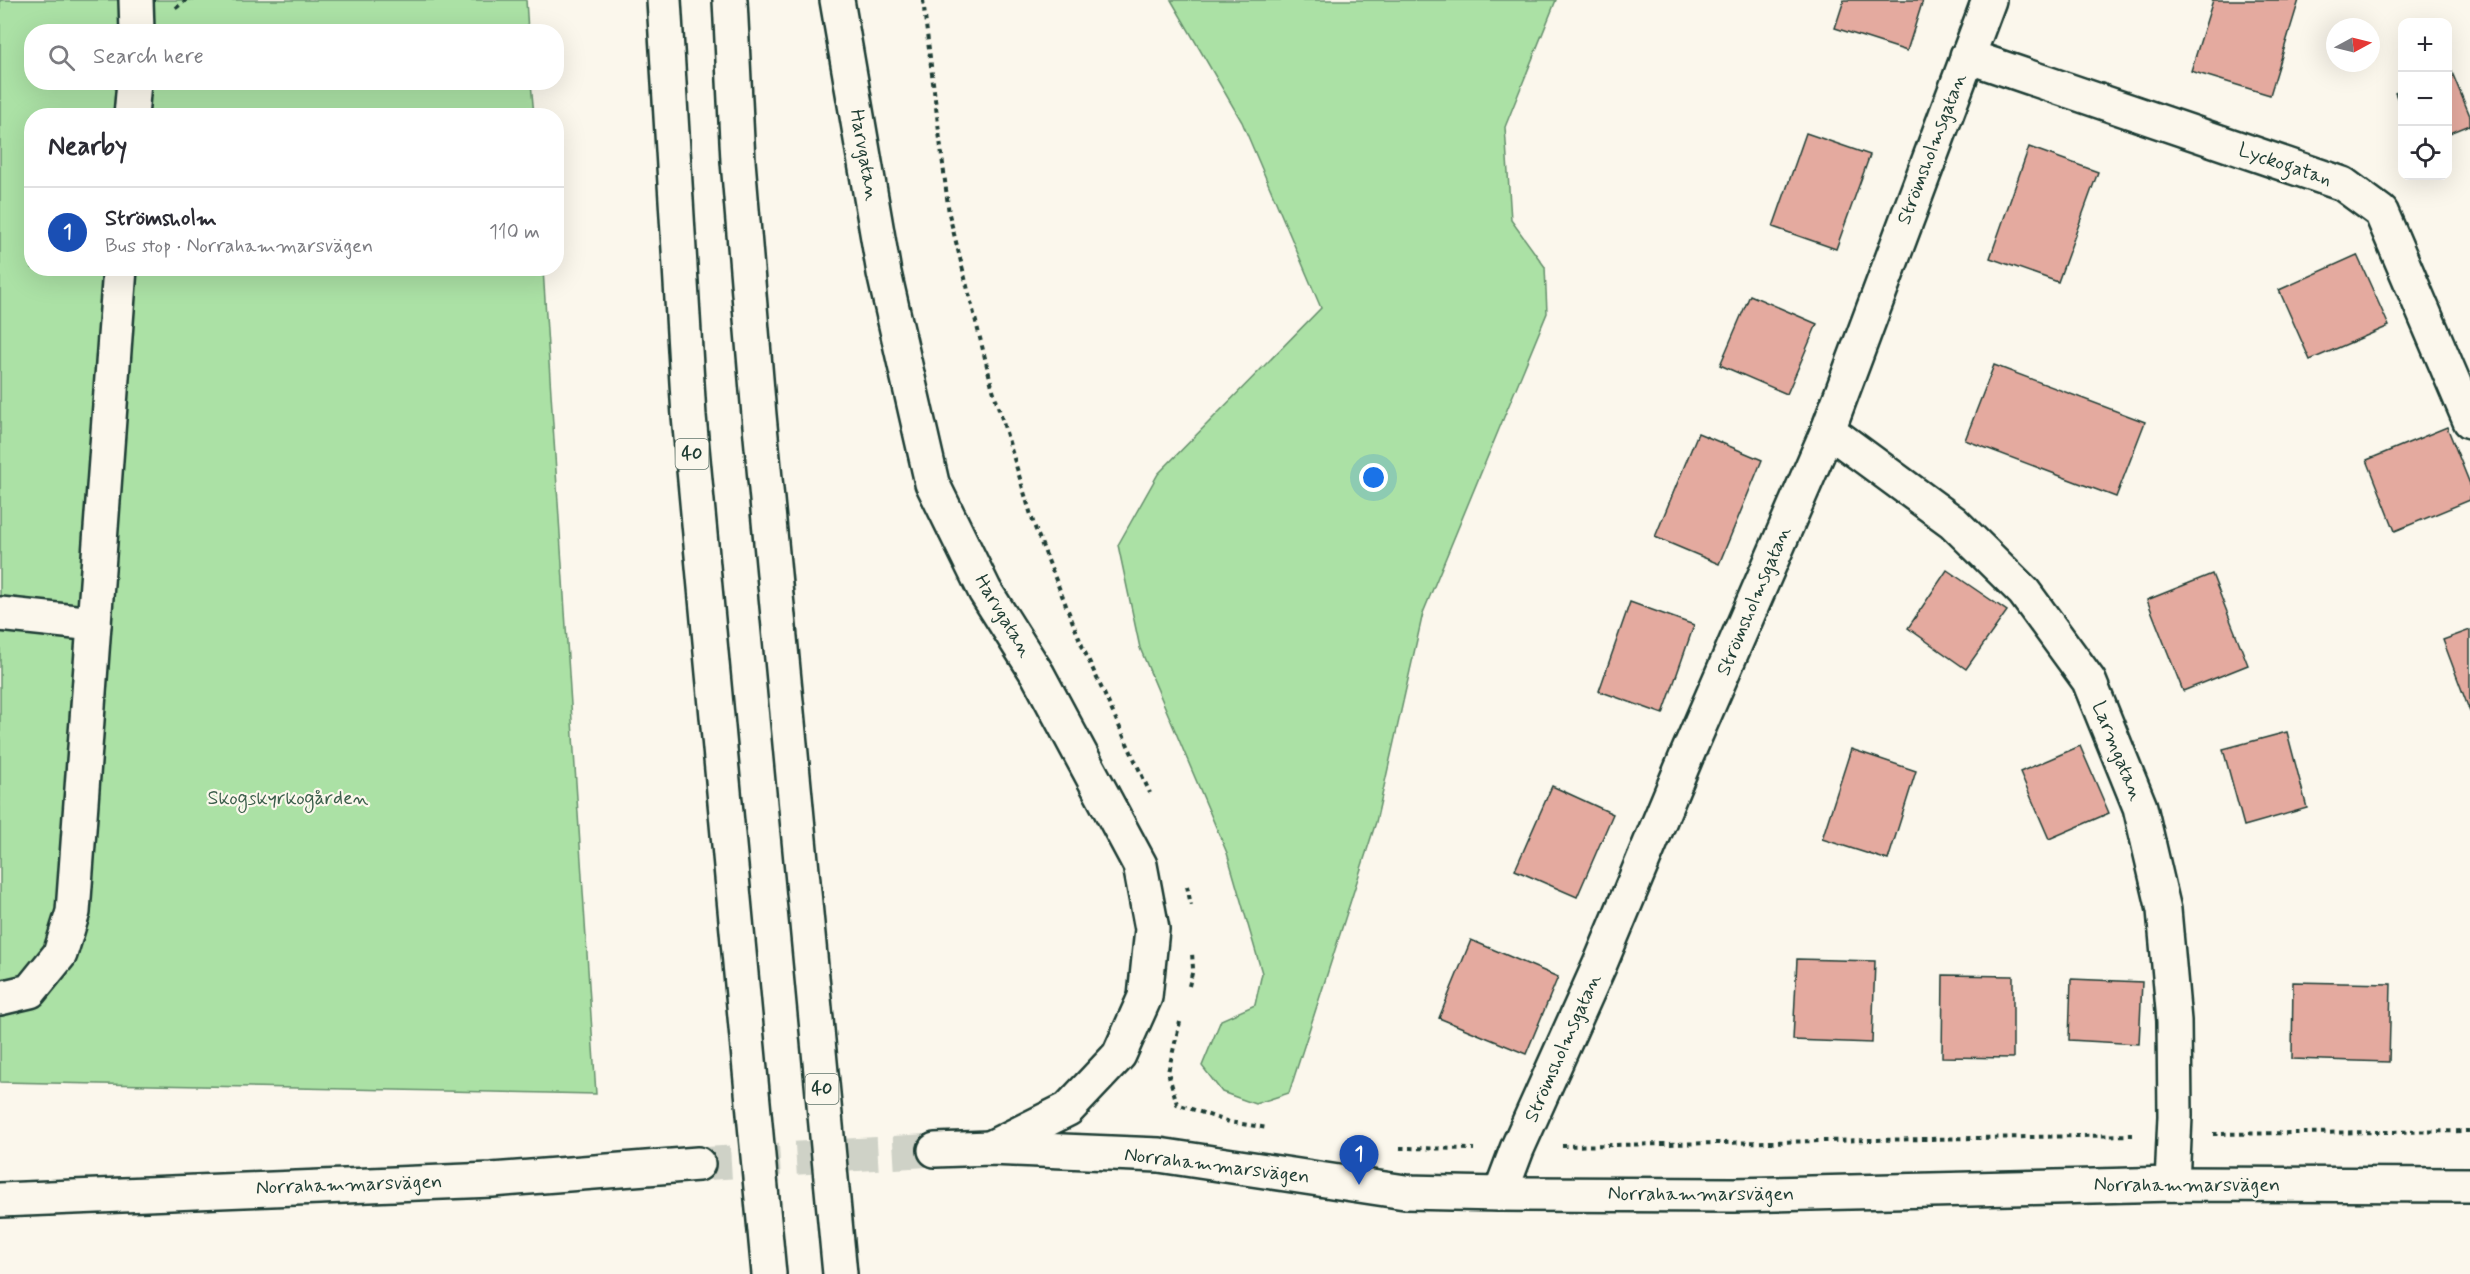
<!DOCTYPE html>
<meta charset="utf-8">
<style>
:root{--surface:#fff;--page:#f2f2f3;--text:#2b2b33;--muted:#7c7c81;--line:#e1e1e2;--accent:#7c3aed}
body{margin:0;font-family:Mynerve,sans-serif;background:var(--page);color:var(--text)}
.controls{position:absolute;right:18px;top:18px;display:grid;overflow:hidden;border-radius:12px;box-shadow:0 6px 24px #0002}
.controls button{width:54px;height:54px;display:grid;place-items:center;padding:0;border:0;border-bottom:2px solid var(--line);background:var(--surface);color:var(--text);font:30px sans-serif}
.compass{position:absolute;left:2326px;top:18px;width:54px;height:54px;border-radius:50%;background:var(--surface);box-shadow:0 6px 24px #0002;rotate:83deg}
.you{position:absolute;left:1374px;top:478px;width:21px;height:21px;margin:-15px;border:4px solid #fff;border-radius:50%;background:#1a73e8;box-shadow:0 0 0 9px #1a73e833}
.badge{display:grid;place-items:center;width:39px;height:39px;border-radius:50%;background:var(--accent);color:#fff;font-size:20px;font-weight:700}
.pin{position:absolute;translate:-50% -50px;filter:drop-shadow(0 2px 3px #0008)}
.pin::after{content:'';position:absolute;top:32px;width:21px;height:18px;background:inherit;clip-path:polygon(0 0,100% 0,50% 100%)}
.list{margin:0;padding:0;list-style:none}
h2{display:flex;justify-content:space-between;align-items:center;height:78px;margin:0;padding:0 24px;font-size:26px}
h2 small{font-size:20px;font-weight:400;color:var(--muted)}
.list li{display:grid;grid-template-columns:39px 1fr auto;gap:18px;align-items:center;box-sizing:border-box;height:90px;padding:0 24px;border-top:2px solid var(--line)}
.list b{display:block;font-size:22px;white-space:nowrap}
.list p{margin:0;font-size:20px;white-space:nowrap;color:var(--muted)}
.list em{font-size:20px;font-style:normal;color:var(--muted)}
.icon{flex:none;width:33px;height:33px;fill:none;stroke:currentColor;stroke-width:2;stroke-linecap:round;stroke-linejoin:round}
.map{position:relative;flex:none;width:2470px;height:1274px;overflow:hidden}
.search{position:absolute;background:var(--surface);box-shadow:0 6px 24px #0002;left:24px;top:24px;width:540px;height:66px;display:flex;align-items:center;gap:15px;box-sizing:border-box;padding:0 21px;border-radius:24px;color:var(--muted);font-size:22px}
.panel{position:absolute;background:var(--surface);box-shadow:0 6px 24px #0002;left:24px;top:108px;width:540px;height:168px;border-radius:24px}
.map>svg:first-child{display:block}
.green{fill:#abe1a5;stroke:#658f6c;stroke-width:1.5}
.building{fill:#e4aa9f;stroke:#1f3d34;stroke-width:1.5}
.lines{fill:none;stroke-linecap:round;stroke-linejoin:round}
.minor-tunnel{stroke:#cfd2c7;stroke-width:33;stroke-dasharray:33 16;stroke-linecap:butt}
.minor-casing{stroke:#1f3d34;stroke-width:38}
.highway-casing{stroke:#1f3d34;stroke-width:38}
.path{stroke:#1f3d34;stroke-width:4;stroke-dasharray:4.5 4.5;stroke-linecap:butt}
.minor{stroke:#fbf7ec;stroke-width:33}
.highway{stroke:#fbf7ec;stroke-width:33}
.labels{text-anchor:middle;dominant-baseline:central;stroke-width:4.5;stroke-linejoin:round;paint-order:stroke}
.shield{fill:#fbf7ec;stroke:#61756b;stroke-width:1.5}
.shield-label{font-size:18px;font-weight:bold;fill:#1f3d34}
.street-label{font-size:20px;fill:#1f3d34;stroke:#fbf7ec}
.park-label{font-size:20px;fill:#3b5e4b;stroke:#fbf7ec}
</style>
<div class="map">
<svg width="2470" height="1274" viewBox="0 0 2470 1274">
<rect width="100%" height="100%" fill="#fbf7ec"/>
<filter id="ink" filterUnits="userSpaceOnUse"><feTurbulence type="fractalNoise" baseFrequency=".0167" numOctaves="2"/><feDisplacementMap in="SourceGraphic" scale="12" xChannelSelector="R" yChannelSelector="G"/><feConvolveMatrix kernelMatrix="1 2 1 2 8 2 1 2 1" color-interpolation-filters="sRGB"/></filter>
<g filter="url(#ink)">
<g class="green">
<path d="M0,0H526L528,31L32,32V82L531,83L534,115L32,116V268L543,269L596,1094L0,1082Z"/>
<path d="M1171,0H1556L1505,127L1511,220L1545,267L1547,313L1423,613L1376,822L1289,1093L1255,1104L1222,1092L1202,1066L1221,1020L1255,1005L1262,973L1227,853L1140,648L1118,545L1158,474L1321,308L1242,122Z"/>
</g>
<g class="building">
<path d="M1844,0H1923L1907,51L1835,28Z"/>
<path d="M2213,0H2299L2270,95L2191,71Z"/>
<path d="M2451,70L2470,116V125L2448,134V71Z"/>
<path d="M2402,90V109L2395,93Z"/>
<path d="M1806,133L1870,155L1836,249L1773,227Z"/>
<path d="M2029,147L2098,172L2058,282L1990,258Z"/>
<path d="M2357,255L2389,326L2310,360L2279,290Z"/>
<path d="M1750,295L1817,324L1787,394L1720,365Z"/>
<path d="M1994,365L2145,422L2116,497L1965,440Z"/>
<path d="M2447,427L2470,484V500L2395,531L2367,460Z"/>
<path d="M1698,433L1762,460L1719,564L1655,537Z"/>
<path d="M1947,570L2007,611L1966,669L1908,628Z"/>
<path d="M2212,574L2248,665L2183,691L2147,600Z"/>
<path d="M1630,602L1694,625L1663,714L1599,691Z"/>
<path d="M2470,630V712L2443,640Z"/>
<path d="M2287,732L2307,808L2244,826L2223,749Z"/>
<path d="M2080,746L2109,813L2049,839L2020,772Z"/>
<path d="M1851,749L1916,771L1888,860L1822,839Z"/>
<path d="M1552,786L1613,814L1577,897L1515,870Z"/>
<path d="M1471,940L1558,977L1526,1054L1439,1018Z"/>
<path d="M1797,959L1875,961L1872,1043L1793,1040Z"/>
<path d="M1943,975L2013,976V1058L1942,1057Z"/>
<path d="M2071,979L2142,982L2139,1044L2069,1040Z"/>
<path d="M2293,982L2391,984L2389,1062L2292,1059Z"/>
</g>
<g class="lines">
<path class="minor-tunnel" d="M698,1164L935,1150"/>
<g class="minor-casing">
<g id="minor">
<path d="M136,0L137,32"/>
<path d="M837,0L884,273L932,483L985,591L1038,675L1140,865L1152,929L1145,997L1119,1055L1068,1109L994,1146"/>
<path d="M1967,56L2343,184L2381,212L2470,421"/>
<path d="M131,116L134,82"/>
<path d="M1828,430L1953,522L2024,592L2089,681L2140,807L2164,910L2174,1021L2175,1116L2172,1184"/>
<path d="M0,614L94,624"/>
<path d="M0,998L30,991L60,954L73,912L120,268"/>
<path d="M935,1150L990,1148L1159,1155L1405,1192L1500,1194L1734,1195L2172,1184L2470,1185"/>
<path d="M1500,1194L1517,1149L1600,964L1687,755L1828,430L1989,0"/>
<path d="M0,1200L492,1180L698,1164"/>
</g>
</g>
<g class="highway-casing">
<g id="highway">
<path d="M664,0L689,416L769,1274"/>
<path d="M730,0L738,161L759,415L840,1274"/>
</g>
</g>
<g class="path">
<path d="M923,0L949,214L992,386L1034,525L1083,648L1150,793"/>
<path d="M176,8L186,0"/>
<path d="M1187,886L1191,905"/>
<path d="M1189,986L1193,969L1192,952"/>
<path d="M1180,1022L1168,1072L1177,1104L1229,1122L1268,1128"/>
<path d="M2213,1134L2470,1131"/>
<path d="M1562,1146L2133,1135"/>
<path d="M1400,1148L1474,1149"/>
</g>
<use href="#minor" class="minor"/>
<use href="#highway" class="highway"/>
</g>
</g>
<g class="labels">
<g class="shield">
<rect x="675.5" y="439" width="33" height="30" rx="4.5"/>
<rect x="805.5" y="1074" width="33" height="30" rx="4.5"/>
</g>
<g class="shield-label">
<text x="692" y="454">40</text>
<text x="822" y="1089">40</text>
</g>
<g class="street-label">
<text transform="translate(1932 149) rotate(-69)">Strömsholmsgatan</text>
<text transform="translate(864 155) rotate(80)">Harvgatan</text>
<text transform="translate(2285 165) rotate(19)">Lyckogatan</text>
<text transform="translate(1754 601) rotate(-67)">Strömsholmsgatan</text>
<text transform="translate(1003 616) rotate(59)">Harvgatan</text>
<text transform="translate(2117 751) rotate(68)">Larmgatan</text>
<text transform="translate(1563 1048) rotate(-66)">Strömsholmsgatan</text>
<text transform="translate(1217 1166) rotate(7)">Norrahammarsvägen</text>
<text transform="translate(349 1185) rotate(-2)">Norrahammarsvägen</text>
<text x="2187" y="1185">Norrahammarsvägen</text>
<text x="1701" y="1194">Norrahammarsvägen</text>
</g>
<g class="park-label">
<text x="288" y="798">Skogskyrkogården</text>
</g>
</g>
</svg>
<div class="controls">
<button>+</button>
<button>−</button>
<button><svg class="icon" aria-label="locate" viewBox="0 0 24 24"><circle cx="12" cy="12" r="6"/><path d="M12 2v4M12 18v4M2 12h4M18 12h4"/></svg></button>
</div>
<svg class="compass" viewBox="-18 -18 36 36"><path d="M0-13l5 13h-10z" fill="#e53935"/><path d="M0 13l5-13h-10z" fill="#7c7c81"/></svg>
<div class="you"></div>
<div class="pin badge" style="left:1359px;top:1185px;background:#1a4fb4">1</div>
<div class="search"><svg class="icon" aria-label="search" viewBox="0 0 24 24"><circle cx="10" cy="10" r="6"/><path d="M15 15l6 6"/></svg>Search here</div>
<section class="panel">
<h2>Nearby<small></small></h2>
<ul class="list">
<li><span class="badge" style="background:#1a4fb4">1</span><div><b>Strömsholm</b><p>Bus stop · Norrahammarsvägen</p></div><em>110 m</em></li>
</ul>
</section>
</div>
